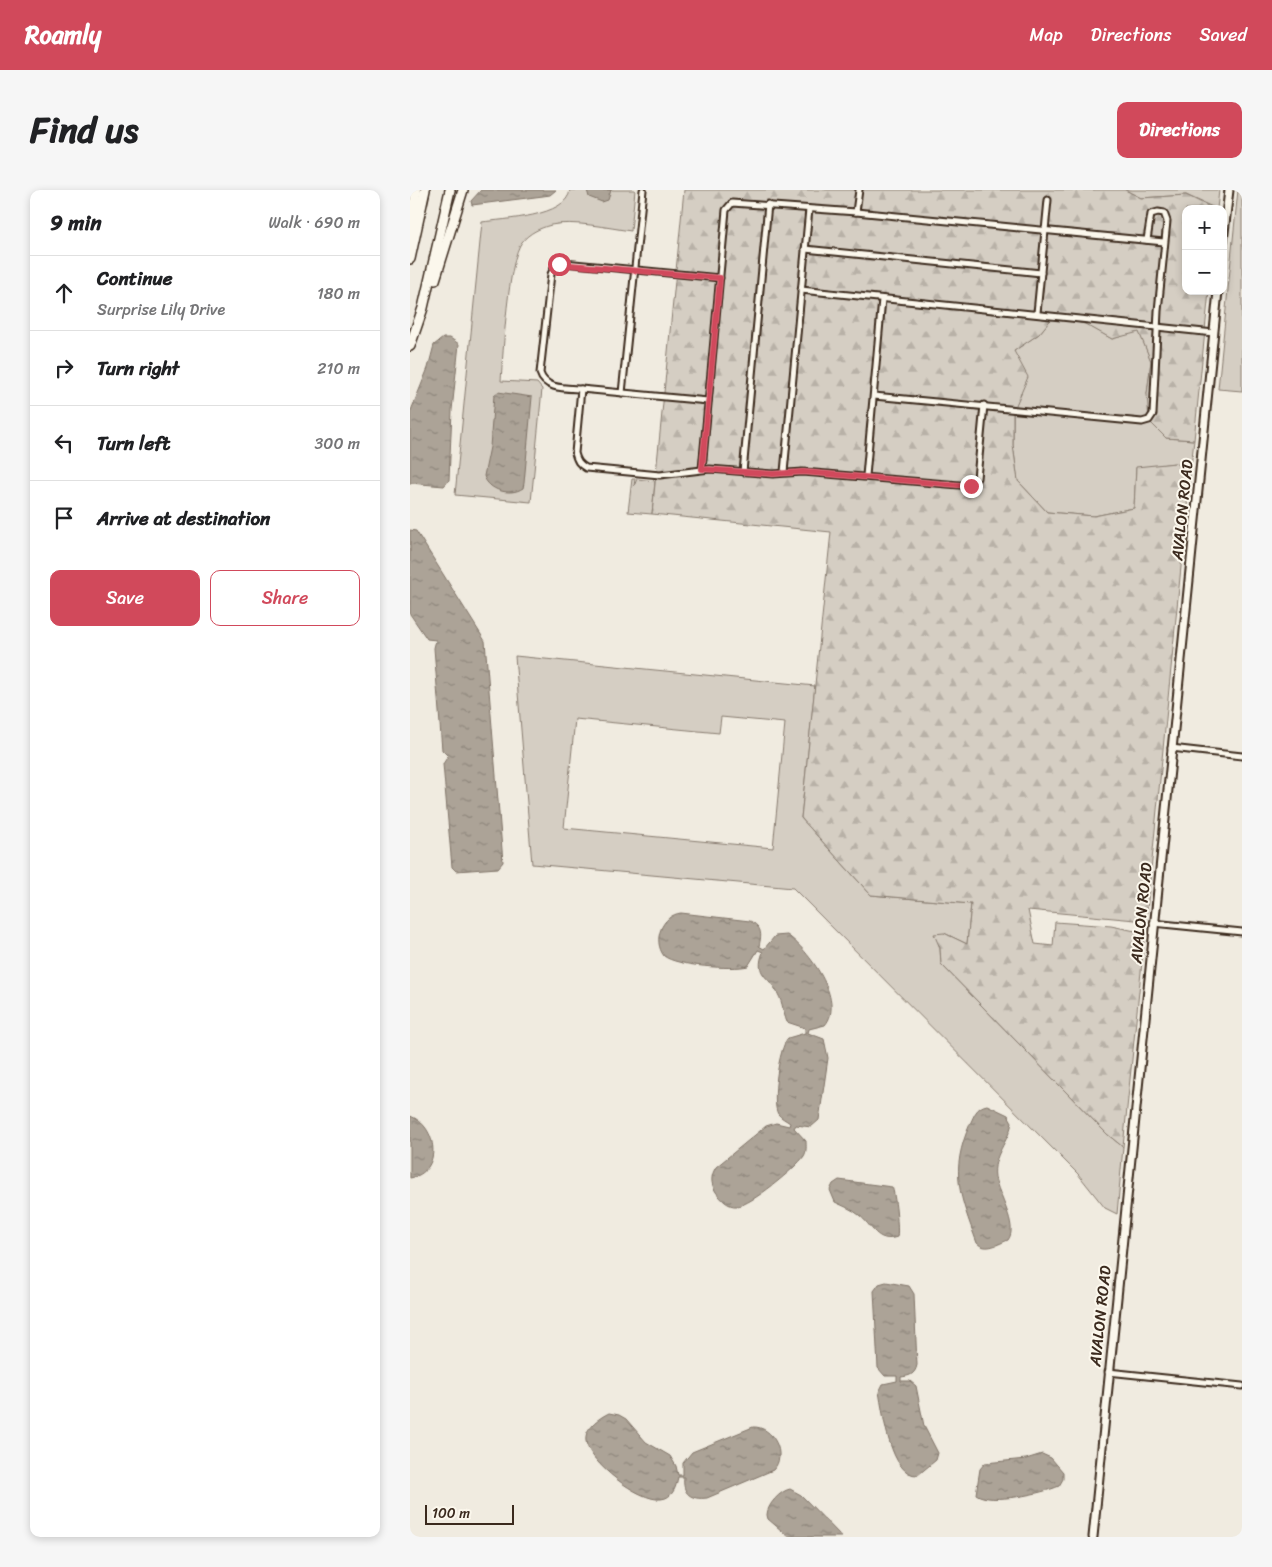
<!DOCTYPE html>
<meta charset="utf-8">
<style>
:root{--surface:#fff;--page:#f6f6f6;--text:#202124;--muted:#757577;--line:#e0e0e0;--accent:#d1495b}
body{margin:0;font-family:Sriracha,sans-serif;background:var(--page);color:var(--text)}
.controls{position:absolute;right:15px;top:15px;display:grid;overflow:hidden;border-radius:10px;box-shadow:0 2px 8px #0003}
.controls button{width:45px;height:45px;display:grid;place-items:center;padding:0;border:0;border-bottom:1px solid var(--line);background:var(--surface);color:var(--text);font:25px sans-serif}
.scale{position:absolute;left:15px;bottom:12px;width:89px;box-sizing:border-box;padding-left:5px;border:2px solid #3b2a1e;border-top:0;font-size:14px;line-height:18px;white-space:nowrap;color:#3b2a1e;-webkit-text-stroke:4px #fbf7ec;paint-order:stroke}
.stop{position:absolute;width:15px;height:15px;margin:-11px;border:4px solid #d1495b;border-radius:50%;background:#fff}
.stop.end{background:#d1495b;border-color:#fff;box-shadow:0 1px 5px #0008}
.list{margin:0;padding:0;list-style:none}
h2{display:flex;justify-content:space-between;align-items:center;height:65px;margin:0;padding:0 20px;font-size:21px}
h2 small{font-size:16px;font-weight:400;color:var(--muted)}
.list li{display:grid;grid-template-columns:32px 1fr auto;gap:15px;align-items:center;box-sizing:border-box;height:75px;padding:0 20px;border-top:1px solid var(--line)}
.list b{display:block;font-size:19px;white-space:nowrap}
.list p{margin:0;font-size:16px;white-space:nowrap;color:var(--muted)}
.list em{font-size:16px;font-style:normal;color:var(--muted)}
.actions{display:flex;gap:10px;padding:15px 20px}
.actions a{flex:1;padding:11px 0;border:1px solid var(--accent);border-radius:10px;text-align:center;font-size:18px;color:var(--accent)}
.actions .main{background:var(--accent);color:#fff}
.icon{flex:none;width:28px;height:28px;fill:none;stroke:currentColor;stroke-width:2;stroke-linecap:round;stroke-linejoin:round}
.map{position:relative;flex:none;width:832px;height:1347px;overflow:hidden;border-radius:10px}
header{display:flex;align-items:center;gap:30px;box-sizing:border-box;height:70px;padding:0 25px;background:var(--accent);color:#fff}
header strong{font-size:24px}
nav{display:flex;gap:28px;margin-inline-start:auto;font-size:18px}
.intro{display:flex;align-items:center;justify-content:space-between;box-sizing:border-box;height:120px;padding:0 30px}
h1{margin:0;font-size:35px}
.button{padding:12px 22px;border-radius:10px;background:var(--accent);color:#fff;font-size:18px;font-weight:700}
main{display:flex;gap:30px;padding:0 30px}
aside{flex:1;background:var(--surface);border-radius:10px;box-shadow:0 2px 8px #0003}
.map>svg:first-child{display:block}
.grass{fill:#d5cec3;stroke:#887c70;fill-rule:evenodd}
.forest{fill:url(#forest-firs);stroke:#887c70}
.water{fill:url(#water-ripples);stroke:#7f7367}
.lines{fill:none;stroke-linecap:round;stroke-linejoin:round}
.minor-casing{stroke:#3b2a1e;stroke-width:9}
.secondary-casing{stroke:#3b2a1e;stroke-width:11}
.motorway-casing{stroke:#3b2a1e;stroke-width:12}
.minor{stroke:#fbf7ec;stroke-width:5}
.secondary{stroke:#fbf7ec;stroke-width:7}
.motorway{stroke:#fbf7ec;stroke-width:9}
.route{stroke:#d1495b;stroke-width:6}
.labels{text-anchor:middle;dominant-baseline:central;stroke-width:4;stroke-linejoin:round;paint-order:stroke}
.street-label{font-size:16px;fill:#3b2a1e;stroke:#fbf7ec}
</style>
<header>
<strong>Roamly</strong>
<nav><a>Map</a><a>Directions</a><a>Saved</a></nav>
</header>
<div class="intro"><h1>Find us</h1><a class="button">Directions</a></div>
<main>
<aside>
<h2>9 min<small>Walk · 690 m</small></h2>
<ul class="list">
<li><svg class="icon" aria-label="ahead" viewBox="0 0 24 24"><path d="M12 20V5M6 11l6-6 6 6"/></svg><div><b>Continue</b><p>Surprise Lily Drive</p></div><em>180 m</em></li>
<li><svg class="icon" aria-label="right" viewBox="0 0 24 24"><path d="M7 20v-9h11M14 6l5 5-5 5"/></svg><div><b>Turn right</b></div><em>210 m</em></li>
<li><svg class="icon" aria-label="left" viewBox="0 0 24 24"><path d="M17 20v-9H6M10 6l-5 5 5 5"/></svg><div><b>Turn left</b></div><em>300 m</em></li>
<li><svg class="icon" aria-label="arrive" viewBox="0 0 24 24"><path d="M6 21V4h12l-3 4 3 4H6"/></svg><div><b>Arrive at destination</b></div></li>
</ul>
<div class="actions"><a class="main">Save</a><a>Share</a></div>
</aside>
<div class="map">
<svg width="832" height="1347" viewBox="0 0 832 1347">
<defs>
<pattern id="forest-firs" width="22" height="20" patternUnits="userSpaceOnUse" patternTransform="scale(1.25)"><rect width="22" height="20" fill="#d5cec3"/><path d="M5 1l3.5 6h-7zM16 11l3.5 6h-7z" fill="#b8b1a7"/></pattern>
<pattern id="water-ripples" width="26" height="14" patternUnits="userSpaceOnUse" patternTransform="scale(1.25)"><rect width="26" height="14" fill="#aca397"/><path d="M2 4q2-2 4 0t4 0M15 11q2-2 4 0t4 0" fill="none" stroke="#8d857b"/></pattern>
</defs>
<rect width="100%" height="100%" fill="#f0ebe0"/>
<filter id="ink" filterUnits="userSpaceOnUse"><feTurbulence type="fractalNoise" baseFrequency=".02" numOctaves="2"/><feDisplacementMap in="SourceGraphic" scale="10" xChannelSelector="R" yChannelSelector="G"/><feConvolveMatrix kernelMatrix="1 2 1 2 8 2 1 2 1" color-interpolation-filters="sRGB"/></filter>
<g filter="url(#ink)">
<g class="grass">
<path d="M160,0H225L221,41C199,38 162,30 141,35C130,38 119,43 112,52C98,69 93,164 91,191L127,193L132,199L121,312L45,305L72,32C93,29 157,27 160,0Z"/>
<path d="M715,0H809L807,19L776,5L731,8Z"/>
<path d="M828,0H832V201L808,199Z"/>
<path d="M643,127L676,134L702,149L729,141L741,171L737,204L756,248L784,250L780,286L765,273L726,278L724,318L684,326L637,322L608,291L603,255L604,161L629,144Z"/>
<path d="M222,289H225L224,296L227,289L245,291L242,324L218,322Z"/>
<path d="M105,466L405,496L391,628L461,705L561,714L557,754L534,743L530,758L531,774L697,944L713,957L707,1024L695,1018L668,984L383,698L122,674ZM311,527L375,533L363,658L154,638L165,529L309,543Z"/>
</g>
<path class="forest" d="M274,0H715L731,8L776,5L804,19H776V101H799L784,250L756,248L739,231L737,204L741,171L729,142L702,149L675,134L643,127L629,144L604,161L618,187L603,222V255L608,291L637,322L684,326L724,318L726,277L765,273L780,286L736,731L618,720L625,754L643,756L645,732L701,736L735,743L713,957L697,944L531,774L530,758L524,744L534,743L557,754L561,714L461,705L391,628L421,342L242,324Z"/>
<g class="water">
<path d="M71,0H146L140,5L133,6L62,15L61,11Z"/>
<path d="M177,0H201L198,10L192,12L179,7Z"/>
<path d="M33,148H40L49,154L42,220L39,290L34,296L0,293V223L18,178L24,155Z"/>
<path d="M88,202L122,207L114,293L113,298C100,307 78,300 74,286L80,257L84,205Z"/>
<path d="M0,340L6,341L75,451L93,672L88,678L46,681L42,677L33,574L38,566L32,560L24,458L26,450L17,449L0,424Z"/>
<path d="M271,723L340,731C352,737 352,744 349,756L354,759L365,746L377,745C398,759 436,811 415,835L399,839L398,843L414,849L418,868L409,930L401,937L386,935L384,938L396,951C396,956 397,961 394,966C387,977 340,1016 327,1016C318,1017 311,1009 306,1002C300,993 301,985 306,977L356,936L366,933L379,936L380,933C376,930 371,928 368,924C361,913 369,857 378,848L395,843V838L377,832C373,823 373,813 368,804C359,785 344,786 353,762L348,760L338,776C322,780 266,776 254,766C242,750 252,725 271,723Z"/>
<path d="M577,915L598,925L602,932C599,952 582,965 585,987C588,1005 609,1036 598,1050C588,1054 576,1062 567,1053C550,1006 539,982 560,934C564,926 566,917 577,915Z"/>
<path d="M0,926C28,936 33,982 0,988Z"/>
<path d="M429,990L482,997C485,1002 489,1042 487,1047C467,1054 462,1035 449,1025C442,1019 433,1016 425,1012L420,1000L423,994Z"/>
<path d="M476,1092L499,1096L504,1104L507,1175C505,1185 499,1186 491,1187V1191H500L506,1196L514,1236L528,1263L526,1270L508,1285C480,1287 473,1222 469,1202L473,1194L487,1191V1186H475L468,1178L464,1101L469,1094Z"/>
<path d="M199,1223L209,1225L216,1229L236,1252L260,1266L266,1276L268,1285H273V1273L282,1262L343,1237C363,1236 378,1265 363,1280L297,1308C281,1310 272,1304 274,1287H268C266,1297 263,1308 251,1309C230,1312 178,1272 176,1251C174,1238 189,1228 199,1223Z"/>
<path d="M632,1264L641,1268L653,1282V1289L649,1296C634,1303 580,1315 566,1304L570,1279L575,1273L616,1269Z"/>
<path d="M380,1299L391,1305L432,1347H379L358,1329L357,1325C357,1315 370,1301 380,1299Z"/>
</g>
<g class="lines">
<g class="minor-casing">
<g id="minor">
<path d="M446,22L449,0"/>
<path d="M395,59L631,83"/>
<path d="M310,88L154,73L144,78L141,84L130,183C135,200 157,198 171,199L165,263C167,271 169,274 176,278L250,285L300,279L363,284L393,282L561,296L567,288L574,215"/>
<path d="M391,100L804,143"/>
<path d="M627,123L638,10"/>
<path d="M171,199L298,211"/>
<path d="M212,203L233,0"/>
<path d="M464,206L732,232L739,230L743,224L748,121L757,31L754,23L748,22L741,24L737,50"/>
<path d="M292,279L316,20L322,13L446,22L754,52"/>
<path d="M333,282L358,14"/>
<path d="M374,282L399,19"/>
<path d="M456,286L472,109"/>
<path d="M761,558L832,566"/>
<path d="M743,733L832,742"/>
<path d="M698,1182L832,1196"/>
</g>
</g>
<g class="secondary-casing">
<g id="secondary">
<path d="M813,51L819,0"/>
<path d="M683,1347L808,101"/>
</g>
</g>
<g class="motorway-casing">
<g id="motorway">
<path d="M0,49L6,0"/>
<path d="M0,69L15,0"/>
<path d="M25,90L53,0"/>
<path d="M0,156L13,118L40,0"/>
</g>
</g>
<use href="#minor" class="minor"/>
<use href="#secondary" class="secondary"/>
<use href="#motorway" class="motorway"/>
</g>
</g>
<g class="lines" filter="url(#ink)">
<path class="route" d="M149,74L310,88L292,279L363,284L393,282L561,296"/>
</g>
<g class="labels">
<g class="street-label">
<text transform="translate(772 320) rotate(-84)">AVALON ROAD</text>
<text transform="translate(731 723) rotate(-84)">AVALON ROAD</text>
<text transform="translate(690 1126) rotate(-84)">AVALON ROAD</text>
</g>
</g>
</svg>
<div class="controls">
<button>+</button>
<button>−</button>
</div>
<div class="scale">100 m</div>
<div class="stop" style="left:149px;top:74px"></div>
<div class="stop end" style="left:561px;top:296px"></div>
</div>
</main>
